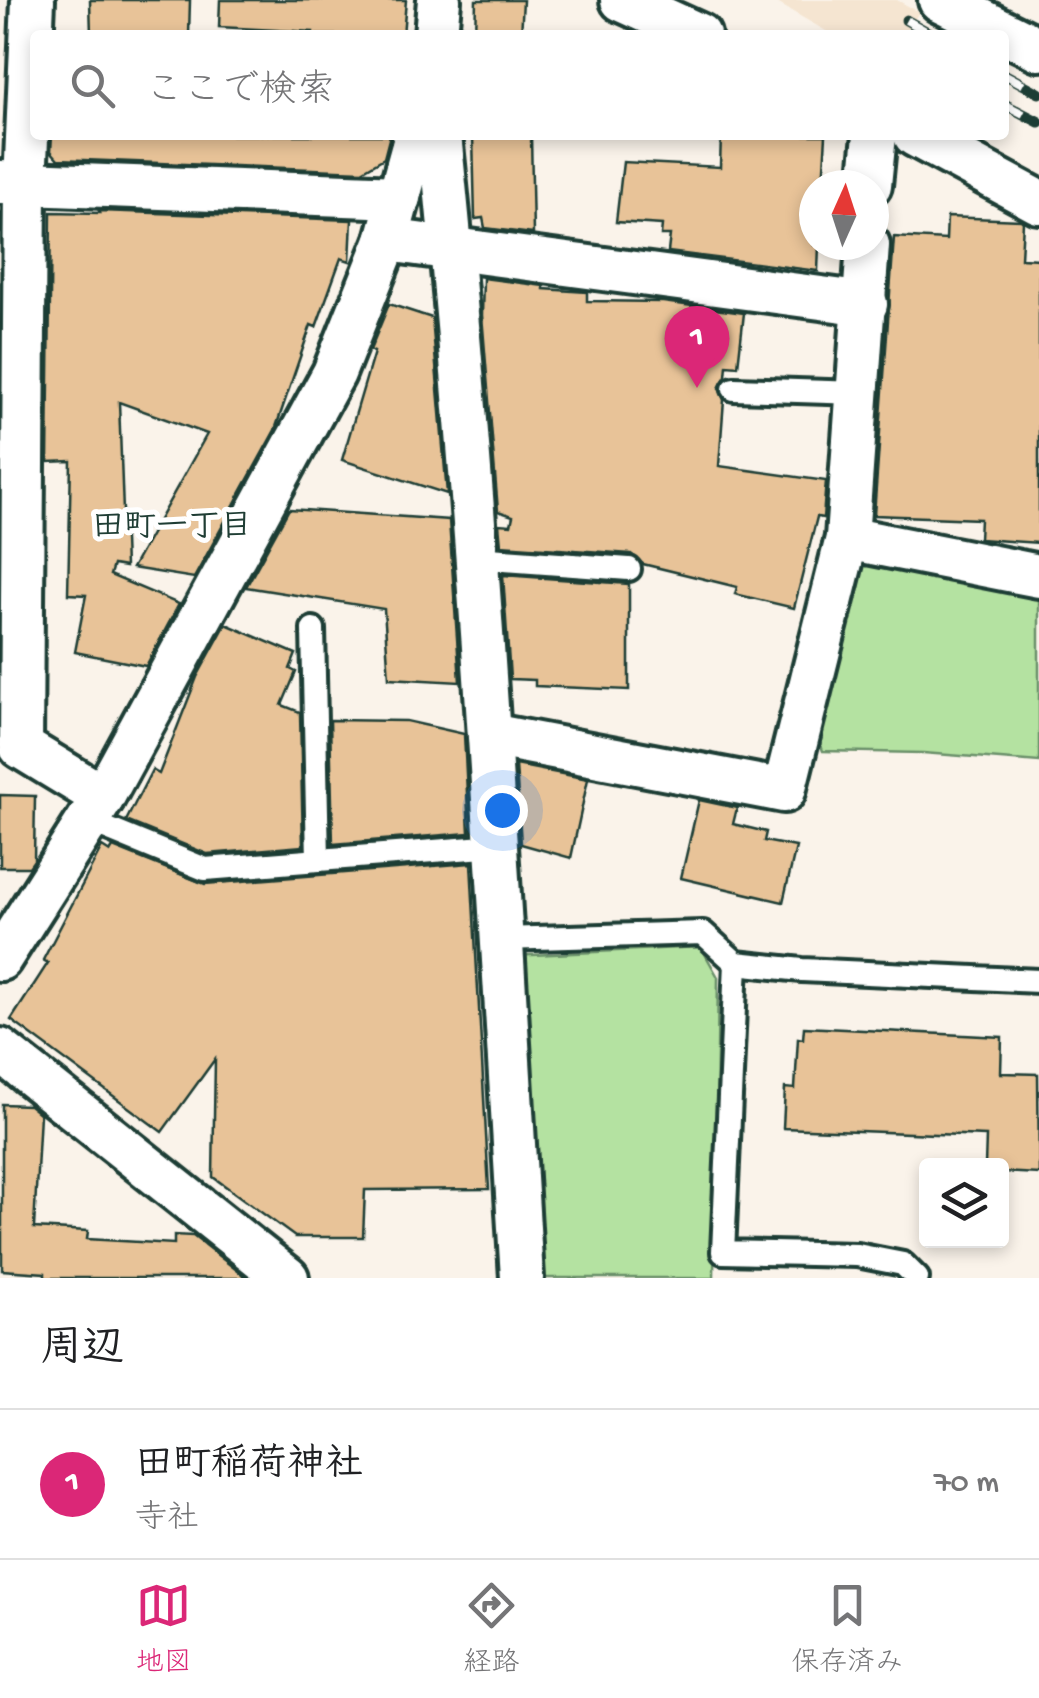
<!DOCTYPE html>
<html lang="ja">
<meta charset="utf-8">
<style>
:root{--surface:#fff;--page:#f6f6f6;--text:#202124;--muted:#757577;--line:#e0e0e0;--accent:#db2777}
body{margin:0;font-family:"Gochi Hand","Klee One",sans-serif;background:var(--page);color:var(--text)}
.controls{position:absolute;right:30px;bottom:30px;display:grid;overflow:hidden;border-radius:10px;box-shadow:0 5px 15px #0003}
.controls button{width:90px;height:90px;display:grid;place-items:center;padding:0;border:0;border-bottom:2px solid var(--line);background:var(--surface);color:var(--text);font:50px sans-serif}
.compass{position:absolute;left:799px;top:170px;width:90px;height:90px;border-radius:50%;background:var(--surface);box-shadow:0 5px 15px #0003;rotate:3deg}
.you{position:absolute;left:502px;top:810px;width:35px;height:35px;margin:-25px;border:8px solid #fff;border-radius:50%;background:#1a73e8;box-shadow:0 0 0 15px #1a73e833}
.badge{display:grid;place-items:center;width:65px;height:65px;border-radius:50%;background:var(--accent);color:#fff;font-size:32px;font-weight:700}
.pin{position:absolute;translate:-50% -82px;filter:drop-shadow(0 2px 5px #0008)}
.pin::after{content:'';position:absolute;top:52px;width:35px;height:30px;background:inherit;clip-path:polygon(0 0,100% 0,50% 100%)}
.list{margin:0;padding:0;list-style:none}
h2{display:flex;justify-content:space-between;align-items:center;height:130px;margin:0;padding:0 40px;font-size:42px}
h2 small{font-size:32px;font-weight:400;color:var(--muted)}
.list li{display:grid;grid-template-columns:65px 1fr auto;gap:30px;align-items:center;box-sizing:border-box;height:150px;padding:0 40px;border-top:2px solid var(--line)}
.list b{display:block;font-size:38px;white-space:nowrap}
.list p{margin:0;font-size:32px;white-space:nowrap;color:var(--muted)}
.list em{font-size:32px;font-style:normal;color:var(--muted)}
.icon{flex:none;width:55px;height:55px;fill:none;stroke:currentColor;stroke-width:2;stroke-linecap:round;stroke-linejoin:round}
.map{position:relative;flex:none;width:1039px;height:1278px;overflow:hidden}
.search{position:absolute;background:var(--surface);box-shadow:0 5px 15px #0003;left:30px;right:30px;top:30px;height:110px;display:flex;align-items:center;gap:25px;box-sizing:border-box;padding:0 35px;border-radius:10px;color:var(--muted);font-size:38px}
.sheet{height:280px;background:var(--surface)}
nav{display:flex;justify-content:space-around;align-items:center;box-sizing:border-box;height:140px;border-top:2px solid var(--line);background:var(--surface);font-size:28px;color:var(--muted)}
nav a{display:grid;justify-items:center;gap:5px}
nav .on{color:var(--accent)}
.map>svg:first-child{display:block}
.built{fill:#f5e5d1}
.green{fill:#b4e2a1;stroke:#6a906a;stroke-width:2.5}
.building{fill:#e8c398;stroke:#1f3d34;stroke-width:2.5}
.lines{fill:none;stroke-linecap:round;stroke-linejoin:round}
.service-casing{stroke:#1f3d34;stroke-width:30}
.minor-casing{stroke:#1f3d34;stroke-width:50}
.service{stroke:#fff;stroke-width:22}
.minor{stroke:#fff;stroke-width:42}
.rail-casing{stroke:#1f3d34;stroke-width:11}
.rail{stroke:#fff;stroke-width:8;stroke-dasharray:22;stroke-linecap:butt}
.labels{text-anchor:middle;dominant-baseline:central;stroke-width:10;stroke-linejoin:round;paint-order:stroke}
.neighbourhood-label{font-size:32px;font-weight:bold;fill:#1f3d34;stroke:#fff}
</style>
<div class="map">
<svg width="1039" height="1278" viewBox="0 0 1039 1278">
<rect width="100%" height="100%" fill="#faf3ea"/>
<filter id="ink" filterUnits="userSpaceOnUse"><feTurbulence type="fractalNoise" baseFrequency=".01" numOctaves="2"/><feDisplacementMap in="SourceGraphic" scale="20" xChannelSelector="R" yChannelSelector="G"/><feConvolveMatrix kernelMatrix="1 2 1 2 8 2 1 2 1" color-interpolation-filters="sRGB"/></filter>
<g filter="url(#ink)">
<path class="built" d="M772,0H897L919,12L905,35H833Z"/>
<g class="green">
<path d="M851,561L1039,592V762L923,753L823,751L816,732Z"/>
<path d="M701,947L718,977L714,1278H541L511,956Z"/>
</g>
<g class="building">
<path d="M90,0H190L189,35H91Z"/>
<path d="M220,0H406L403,35H313V32L219,27Z"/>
<path d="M476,0H523L521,35H475Z"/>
<path d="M52,135H390L384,158L362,171L58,159L51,151Z"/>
<path d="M473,135H531L533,234L485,228L483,218L475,219Z"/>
<path d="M721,135H826L823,185H814V245H819L818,271L668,252L670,235H661L662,225L616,222L623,162L720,167Z"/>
<path d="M99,211L352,220L350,261L341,258L316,327L311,325L275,430L194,578L132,568L207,434L119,402L125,567L113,565L110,575L179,604L146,666L75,652L86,595L68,594L71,461L48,462L51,212L100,213Z"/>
<path d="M947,217L1021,220L1023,222L1021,258L1039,259V543L979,539L980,519L874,515L894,237L946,240Z"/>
<path d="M483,278L544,286V289L587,292V301L663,302L744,313L738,366L727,365L726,376L719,388L724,400L719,466L826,481L823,518L817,517L794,608L735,594L737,587L643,564L631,554L501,545L499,524L511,525L513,516L498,511L482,315Z"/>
<path d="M389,304L432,318L447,494L342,460L374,352L370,350Z"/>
<path d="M289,509L449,520L460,682L389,678L384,609L246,587Z"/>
<path d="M503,575L629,584V690L535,686V680L510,679Z"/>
<path d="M226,624L296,654L290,669L296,672L282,705L300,712L303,846L207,854L126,821L152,770L159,774L197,677Z"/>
<path d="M330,720L406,721L464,734L469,833L333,844Z"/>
<path d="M516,765L588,779L571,858L521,844Z"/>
<path d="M0,795L35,796L34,860L29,867H0Z"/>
<path d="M699,800L737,808L733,824L766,832L764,841L796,847L783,902L681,878Z"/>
<path d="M102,847L110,852L113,847L205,884L471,863L489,1189L365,1190L363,1237H295L213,1177L215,1059L162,1132L11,1020L48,963L43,960Z"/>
<path d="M804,1027L1002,1037L1001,1073L1038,1074L1039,1174L1002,1172V1166H985L986,1136L783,1128L785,1088L795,1089L798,1038L803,1039Z"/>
<path d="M2,1104L29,1105L40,1114L34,1228L88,1231L87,1239L174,1244V1235L193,1236L247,1278H45V1273L2,1270Z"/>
</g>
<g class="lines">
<g class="service-casing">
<g id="service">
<path d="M734,389L859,393"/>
<path d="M476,558L629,569"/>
<path d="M313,629L318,860"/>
<path d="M88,821L205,869L497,846"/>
<path d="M502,939L703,933L736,963L802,970L1039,981"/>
<path d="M736,963L723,1252L857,1255L903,1264L917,1278"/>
</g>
</g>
<g class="minor-casing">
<g id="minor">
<path d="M33,0L25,184L21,747L103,797"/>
<path d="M622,0L699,35"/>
<path d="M940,0L1039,49"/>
<path d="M436,35L439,0"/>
<path d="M440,135C479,515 499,897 522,1278"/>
<path d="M915,135L1039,202"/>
<path d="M0,182L399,197"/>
<path d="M870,185L875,135"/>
<path d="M387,240L866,304"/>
<path d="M847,538L1039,576"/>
<path d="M490,735L784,791L847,538L868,245"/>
<path d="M0,959L103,797L334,373L387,240L416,135"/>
<path d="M0,1050L287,1278"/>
</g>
</g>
<use href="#service" class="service"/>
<use href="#minor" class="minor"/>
<g class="rail-casing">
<g id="rail">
<path d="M906,20L933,35"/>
<path d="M1004,74L1039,93"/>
<path d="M1004,104L1039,122"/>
</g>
</g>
<use href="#rail" class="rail"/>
</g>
</g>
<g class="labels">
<g class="neighbourhood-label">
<text x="172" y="529">田町一丁目</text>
</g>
</g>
</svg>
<div class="controls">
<button><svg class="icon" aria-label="layers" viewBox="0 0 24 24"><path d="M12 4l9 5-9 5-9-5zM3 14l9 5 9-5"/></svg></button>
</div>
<svg class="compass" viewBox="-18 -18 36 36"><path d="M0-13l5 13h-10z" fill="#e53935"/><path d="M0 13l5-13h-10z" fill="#757577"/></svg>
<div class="you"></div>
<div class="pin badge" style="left:697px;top:388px">1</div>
<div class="search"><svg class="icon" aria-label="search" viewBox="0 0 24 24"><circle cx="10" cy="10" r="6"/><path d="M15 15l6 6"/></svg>ここで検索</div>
</div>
<section class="sheet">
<h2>周辺<small></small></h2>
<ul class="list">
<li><span class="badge">1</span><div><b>田町稲荷神社</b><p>寺社</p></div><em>70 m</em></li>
</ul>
</section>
<nav>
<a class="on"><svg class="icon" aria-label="map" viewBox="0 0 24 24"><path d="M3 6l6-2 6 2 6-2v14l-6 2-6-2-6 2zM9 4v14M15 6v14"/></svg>地図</a>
<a><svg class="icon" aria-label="directions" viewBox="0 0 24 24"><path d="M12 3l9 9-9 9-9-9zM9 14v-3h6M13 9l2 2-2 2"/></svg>経路</a>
<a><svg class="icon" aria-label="saved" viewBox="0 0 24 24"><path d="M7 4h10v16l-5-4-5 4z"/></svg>保存済み</a>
</nav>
